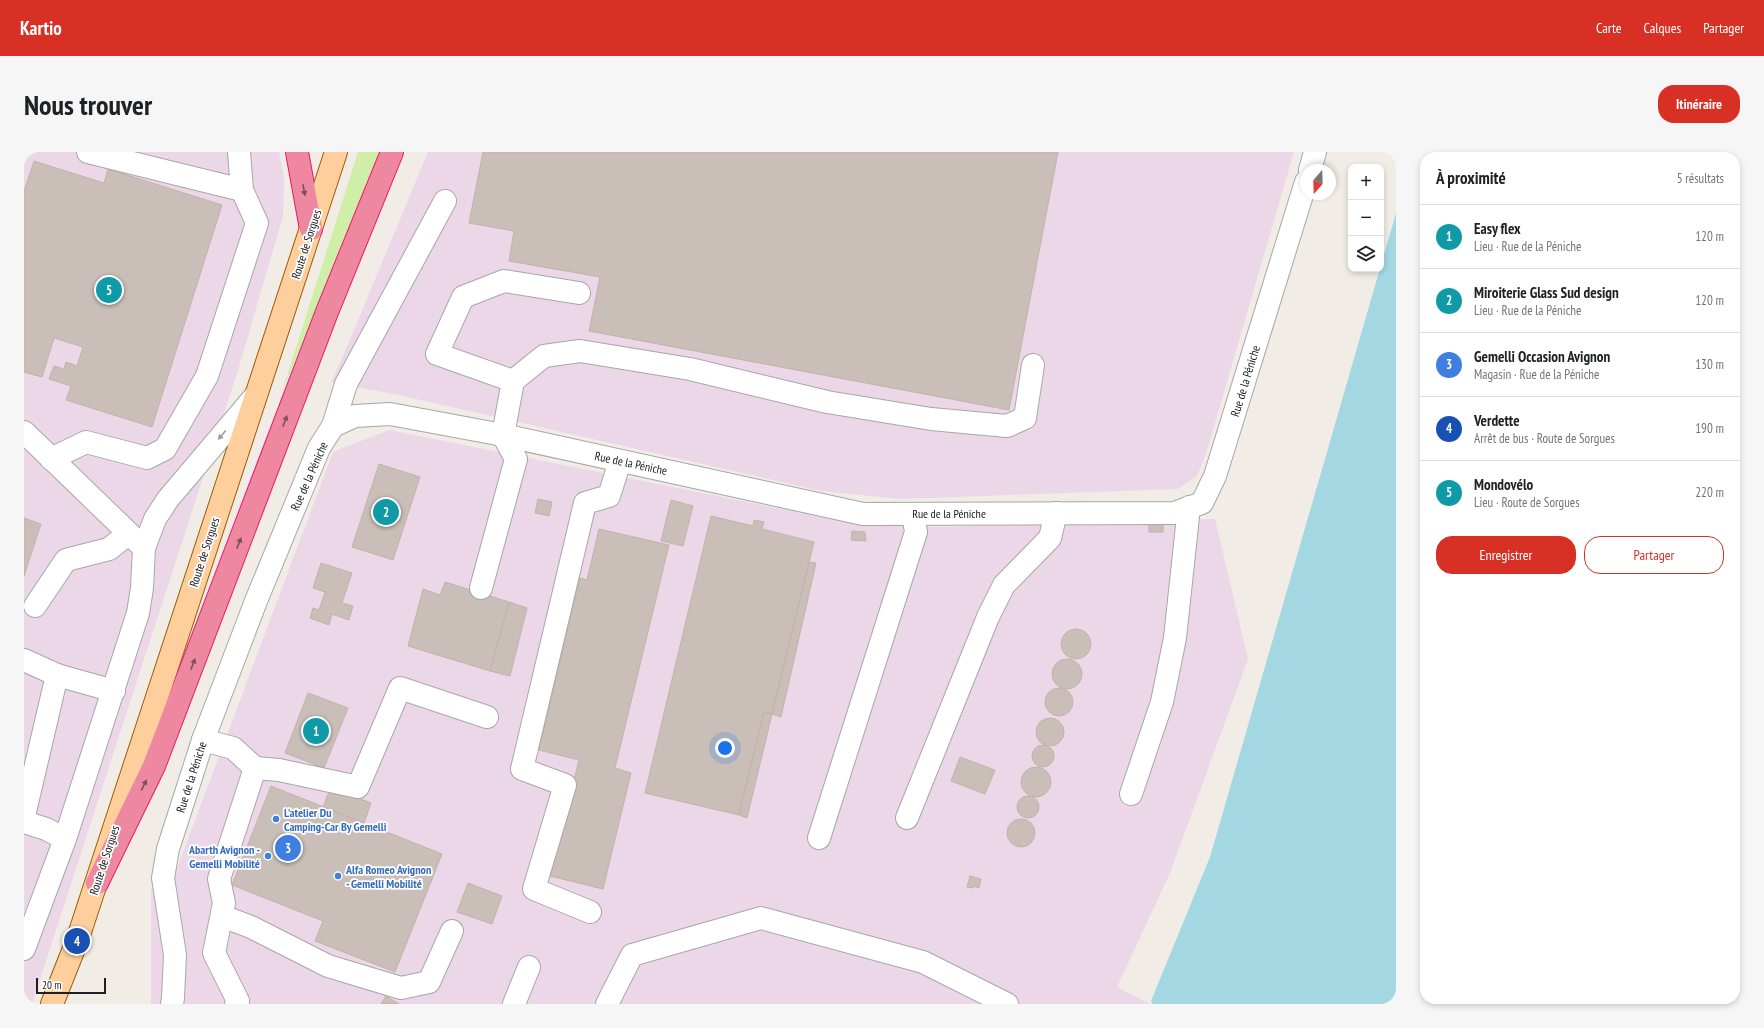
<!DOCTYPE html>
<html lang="fr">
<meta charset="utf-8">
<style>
:root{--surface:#fff;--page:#f6f6f6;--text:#202124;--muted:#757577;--line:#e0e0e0;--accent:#d93025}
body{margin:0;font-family:"PT Sans Narrow",sans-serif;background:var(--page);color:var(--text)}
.controls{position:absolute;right:12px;top:12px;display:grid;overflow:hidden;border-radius:8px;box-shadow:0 2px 6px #0003}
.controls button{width:36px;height:36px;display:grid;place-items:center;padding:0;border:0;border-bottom:1px solid var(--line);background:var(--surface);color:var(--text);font:20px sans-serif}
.compass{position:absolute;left:1276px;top:12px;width:36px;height:36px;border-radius:50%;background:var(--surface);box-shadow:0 2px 6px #0003;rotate:199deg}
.scale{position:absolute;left:12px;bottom:10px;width:70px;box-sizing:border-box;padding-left:4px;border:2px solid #202020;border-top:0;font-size:11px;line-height:14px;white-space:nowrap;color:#202020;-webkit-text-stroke:3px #fff;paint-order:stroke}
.you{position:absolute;left:701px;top:596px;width:14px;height:14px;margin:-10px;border:3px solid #fff;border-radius:50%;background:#1a73e8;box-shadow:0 0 0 6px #1a73e833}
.badge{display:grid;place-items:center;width:26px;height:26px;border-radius:50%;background:var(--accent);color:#fff;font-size:13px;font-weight:700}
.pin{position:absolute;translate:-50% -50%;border:2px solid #fff;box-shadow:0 1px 4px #0006}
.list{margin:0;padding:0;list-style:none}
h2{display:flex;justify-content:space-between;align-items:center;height:52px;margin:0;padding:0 16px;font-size:17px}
h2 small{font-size:13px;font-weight:400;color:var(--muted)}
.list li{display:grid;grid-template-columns:26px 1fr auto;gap:12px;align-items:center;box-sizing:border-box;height:64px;padding:0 16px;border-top:1px solid var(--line)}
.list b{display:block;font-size:15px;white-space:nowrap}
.list p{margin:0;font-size:13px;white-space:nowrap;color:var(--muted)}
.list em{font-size:13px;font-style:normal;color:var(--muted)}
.actions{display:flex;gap:8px;padding:12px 16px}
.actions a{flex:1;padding:9px 0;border:1px solid var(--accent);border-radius:16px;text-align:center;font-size:14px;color:var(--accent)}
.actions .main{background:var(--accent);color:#fff}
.icon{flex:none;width:22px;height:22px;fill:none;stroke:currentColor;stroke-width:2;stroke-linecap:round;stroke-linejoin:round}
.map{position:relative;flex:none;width:1372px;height:852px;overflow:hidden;border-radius:16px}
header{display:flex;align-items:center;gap:24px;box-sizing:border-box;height:56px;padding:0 20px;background:var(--accent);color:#fff}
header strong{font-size:19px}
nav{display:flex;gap:22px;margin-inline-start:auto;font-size:14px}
.intro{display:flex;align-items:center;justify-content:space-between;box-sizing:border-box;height:96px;padding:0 24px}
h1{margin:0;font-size:28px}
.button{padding:10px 18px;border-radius:16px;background:var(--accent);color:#fff;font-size:14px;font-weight:700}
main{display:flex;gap:24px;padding:0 24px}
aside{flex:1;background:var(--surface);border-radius:16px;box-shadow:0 2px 6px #0003}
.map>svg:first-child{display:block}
.industrial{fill:#ebd7e8}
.grass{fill:#cfeea8}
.water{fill:#a3d7e2}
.building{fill:#c9beb8;stroke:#c4b2a7}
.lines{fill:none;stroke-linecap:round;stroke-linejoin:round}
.minor-casing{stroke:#a7a7a7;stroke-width:24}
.major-casing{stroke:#9c5e00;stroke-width:24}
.highway-casing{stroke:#e8196d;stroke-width:24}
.minor{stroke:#fff;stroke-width:22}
.major{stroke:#ffce9d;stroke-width:22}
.highway{stroke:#ee88a1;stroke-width:22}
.oneway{fill:#7d4f5a}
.oneway2{fill:#9b9b9b}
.shop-dot{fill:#3f7fe0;stroke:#fff;stroke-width:1.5}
.labels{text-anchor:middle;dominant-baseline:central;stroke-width:3.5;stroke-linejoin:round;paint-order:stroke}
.street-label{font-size:12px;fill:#202020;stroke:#fff}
.shop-label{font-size:12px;font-weight:bold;fill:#366cbe;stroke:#fff;text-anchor:start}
</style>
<header>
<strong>Kartio</strong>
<nav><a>Carte</a><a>Calques</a><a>Partager</a></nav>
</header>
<div class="intro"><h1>Nous trouver</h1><a class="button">Itinéraire</a></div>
<main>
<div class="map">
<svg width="1372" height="852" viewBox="0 0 1372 852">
<rect width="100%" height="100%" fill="#f1ece5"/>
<g class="industrial">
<path d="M0,0H255L260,28L259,64L215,215L8,852H0Z"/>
<path d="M404,0H1270L1182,302L1173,324L1154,337L877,347L797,339L379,244L307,230L322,197Z"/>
<path d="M365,278L813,368L915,375L1191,367L1224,507L1146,721L1093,835L1126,852H127V737L152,719L309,300Z"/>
</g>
<path class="grass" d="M334,0H358L258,240Z"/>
<path class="water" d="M1372,61V852H1129L1127,849L1186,705Z"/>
<g class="building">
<path d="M459,0H1034L985,258L565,179L576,125L485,109L490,79L445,71Z"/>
<path d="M10,9L80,31L84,17L198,53L128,275L42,248L47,234L25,227L30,214L40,217L42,210L53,214L59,195L30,186L18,225L0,220V39Z"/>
<path d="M355,312L396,325L369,408L328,395Z"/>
<path d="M514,347L528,350L525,364L511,361Z"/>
<path d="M647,348L669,354L659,394L637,389Z"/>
<path d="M687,364L729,374L730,368L740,370L738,377L790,390L748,562L740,560L715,663L621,641Z"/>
<path d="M0,366L17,372L0,424Z"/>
<path d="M1139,370V380H1125V371Z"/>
<path d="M575,377L645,393L591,616L607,621L579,737L526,724L555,608L515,598L556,426L563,428Z"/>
<path d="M828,379L841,380L842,389L827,388Z"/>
<path d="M785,410L792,411L757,565L748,562Z"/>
<path d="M297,411L328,421L318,451L329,454L325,468L308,462L305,473L286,466L289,456L295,458L301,440L289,436Z"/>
<path d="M421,430L485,450L466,519L384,494L399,437L416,443Z"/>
<path d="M485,450L503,456L486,524L466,519Z"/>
<circle cx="1052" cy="492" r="15"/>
<circle cx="1043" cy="522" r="15"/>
<circle cx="1035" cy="550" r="14"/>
<path d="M284,541L324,556L300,616L261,601Z"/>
<path d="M740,560L748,562L723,666L715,663Z"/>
<circle cx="1026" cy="580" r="14"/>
<circle cx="1019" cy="604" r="11"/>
<path d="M936,605L971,618L961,642L927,629Z"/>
<circle cx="1012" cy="630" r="15"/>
<path d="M247,634L418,702L371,820L291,789L299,769L208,733Z"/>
<path d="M307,635L347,651L340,671L299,655Z"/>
<circle cx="1004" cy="655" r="11"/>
<circle cx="997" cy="681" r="14"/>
<path d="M946,724L957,727L955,736L949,734V736L943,735Z"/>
<path d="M444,731L478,744L468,772L433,760Z"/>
<path d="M362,844L375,852H357Z"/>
</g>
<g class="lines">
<g class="minor-casing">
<g id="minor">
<path d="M64,0L218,38L215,0"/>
<path d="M1286,18L1291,0"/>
<path d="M489,229L520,204L556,199L666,217L803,250L907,267L983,274L1001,266L1009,213"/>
<path d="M309,274L322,232L421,49"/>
<path d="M0,280L120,396L118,436L114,461L41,687L0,797"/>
<path d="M27,307L62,290L123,306L141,297L183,224L233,71L218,38"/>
<path d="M120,396L131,367L144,347L232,243"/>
<path d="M457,436L492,307L479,283L489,229L413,202L439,145L480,129L555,141"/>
<path d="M11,454L42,408L85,397L104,382"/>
<path d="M0,508L33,523L90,539"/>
<path d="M179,588L209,596L231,616L195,727L200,751L190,801L214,849L212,852"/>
<path d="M231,616L255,618L334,635L376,536L463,565"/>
<path d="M1107,642L1138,550L1151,486L1165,355"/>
<path d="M0,664L33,523"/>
<path d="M883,666L964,465L980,433L1026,386L1032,361"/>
<path d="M0,670L22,677L41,687"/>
<path d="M795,686L892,380L889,362"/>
<path d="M566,760L510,737L541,633L498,617L561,351L585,344L596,309"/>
<path d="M198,764L227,775L304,814L377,836L405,830L428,779"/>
<path d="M148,852L149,846L151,803L139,726L144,697L179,588L232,449L295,296L309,274L331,264L366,262L479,283L839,362L1150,361L1178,351L1191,324L1282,30"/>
<path d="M490,852L505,815"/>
<path d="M583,852L608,803L737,766L899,810L983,852"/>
</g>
</g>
<g class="major-casing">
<path id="major" d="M28,852L53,789L312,0"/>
</g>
<g class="highway-casing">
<g id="highway">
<path d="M273,0L287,77"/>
<path d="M73,731L130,614L303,160L368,0"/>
</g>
</g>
<use href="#minor" class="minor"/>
<use href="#major" class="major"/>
<use href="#highway" class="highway"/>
</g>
<defs><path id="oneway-solid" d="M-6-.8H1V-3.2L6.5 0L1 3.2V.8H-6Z"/></defs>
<g class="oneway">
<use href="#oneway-solid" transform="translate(280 38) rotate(80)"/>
<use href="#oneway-solid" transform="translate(261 269) rotate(-69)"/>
<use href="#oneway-solid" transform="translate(215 391) rotate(-69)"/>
<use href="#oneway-solid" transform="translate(169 512) rotate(-69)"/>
<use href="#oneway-solid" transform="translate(120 633) rotate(-64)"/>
</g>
<use class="oneway2" href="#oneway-solid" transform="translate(198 283) rotate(130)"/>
<g class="shop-dot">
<circle cx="252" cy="667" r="4"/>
<circle cx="244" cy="704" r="4"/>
<circle cx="314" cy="724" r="4"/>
</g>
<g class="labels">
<g class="street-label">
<text transform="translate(282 92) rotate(-72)">Route de Sorgues</text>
<text transform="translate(1221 229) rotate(-73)">Rue de la Péniche</text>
<text transform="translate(607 311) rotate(12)">Rue de la Péniche</text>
<text transform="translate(285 324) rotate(-66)">Rue de la Péniche</text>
<text x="925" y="361">Rue de la Péniche</text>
<text transform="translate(180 400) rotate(-72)">Route de Sorgues</text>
<text transform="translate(167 625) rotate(-72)">Rue de la Péniche</text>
<text transform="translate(80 708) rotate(-72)">Route de Sorgues</text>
</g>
<g class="shop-label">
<text x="260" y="660">L'atelier Du<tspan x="260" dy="14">Camping-Car By Gemelli</tspan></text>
<text x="236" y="697" text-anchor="end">Abarth Avignon -<tspan x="236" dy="14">Gemelli Mobilité</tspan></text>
<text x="322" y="717">Alfa Romeo Avignon<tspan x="322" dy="14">- Gemelli Mobilité</tspan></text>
</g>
</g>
</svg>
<div class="controls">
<button>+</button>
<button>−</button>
<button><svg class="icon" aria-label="layers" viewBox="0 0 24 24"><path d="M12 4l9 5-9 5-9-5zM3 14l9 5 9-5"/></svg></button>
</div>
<svg class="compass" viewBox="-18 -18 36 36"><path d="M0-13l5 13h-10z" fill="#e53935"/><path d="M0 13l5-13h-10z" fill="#757577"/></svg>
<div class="scale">20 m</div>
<div class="you"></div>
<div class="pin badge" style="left:292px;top:579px;background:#0f9aa8">1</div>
<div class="pin badge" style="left:362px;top:360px;background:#0f9aa8">2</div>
<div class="pin badge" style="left:264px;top:696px;background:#3f7fe0">3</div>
<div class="pin badge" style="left:53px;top:789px;background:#1a4fb4">4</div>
<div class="pin badge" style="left:85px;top:138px;background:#0f9aa8">5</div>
</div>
<aside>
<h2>À proximité<small>5 résultats</small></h2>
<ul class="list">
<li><span class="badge" style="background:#0f9aa8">1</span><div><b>Easy flex</b><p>Lieu · Rue de la Péniche</p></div><em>120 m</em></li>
<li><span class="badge" style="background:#0f9aa8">2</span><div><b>Miroiterie Glass Sud design</b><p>Lieu · Rue de la Péniche</p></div><em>120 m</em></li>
<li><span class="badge" style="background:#3f7fe0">3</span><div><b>Gemelli Occasion Avignon</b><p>Magasin · Rue de la Péniche</p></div><em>130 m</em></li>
<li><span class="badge" style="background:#1a4fb4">4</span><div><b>Verdette</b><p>Arrêt de bus · Route de Sorgues</p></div><em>190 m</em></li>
<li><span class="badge" style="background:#0f9aa8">5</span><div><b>Mondovélo</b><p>Lieu · Route de Sorgues</p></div><em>220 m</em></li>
</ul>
<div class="actions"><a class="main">Enregistrer</a><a>Partager</a></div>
</aside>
</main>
